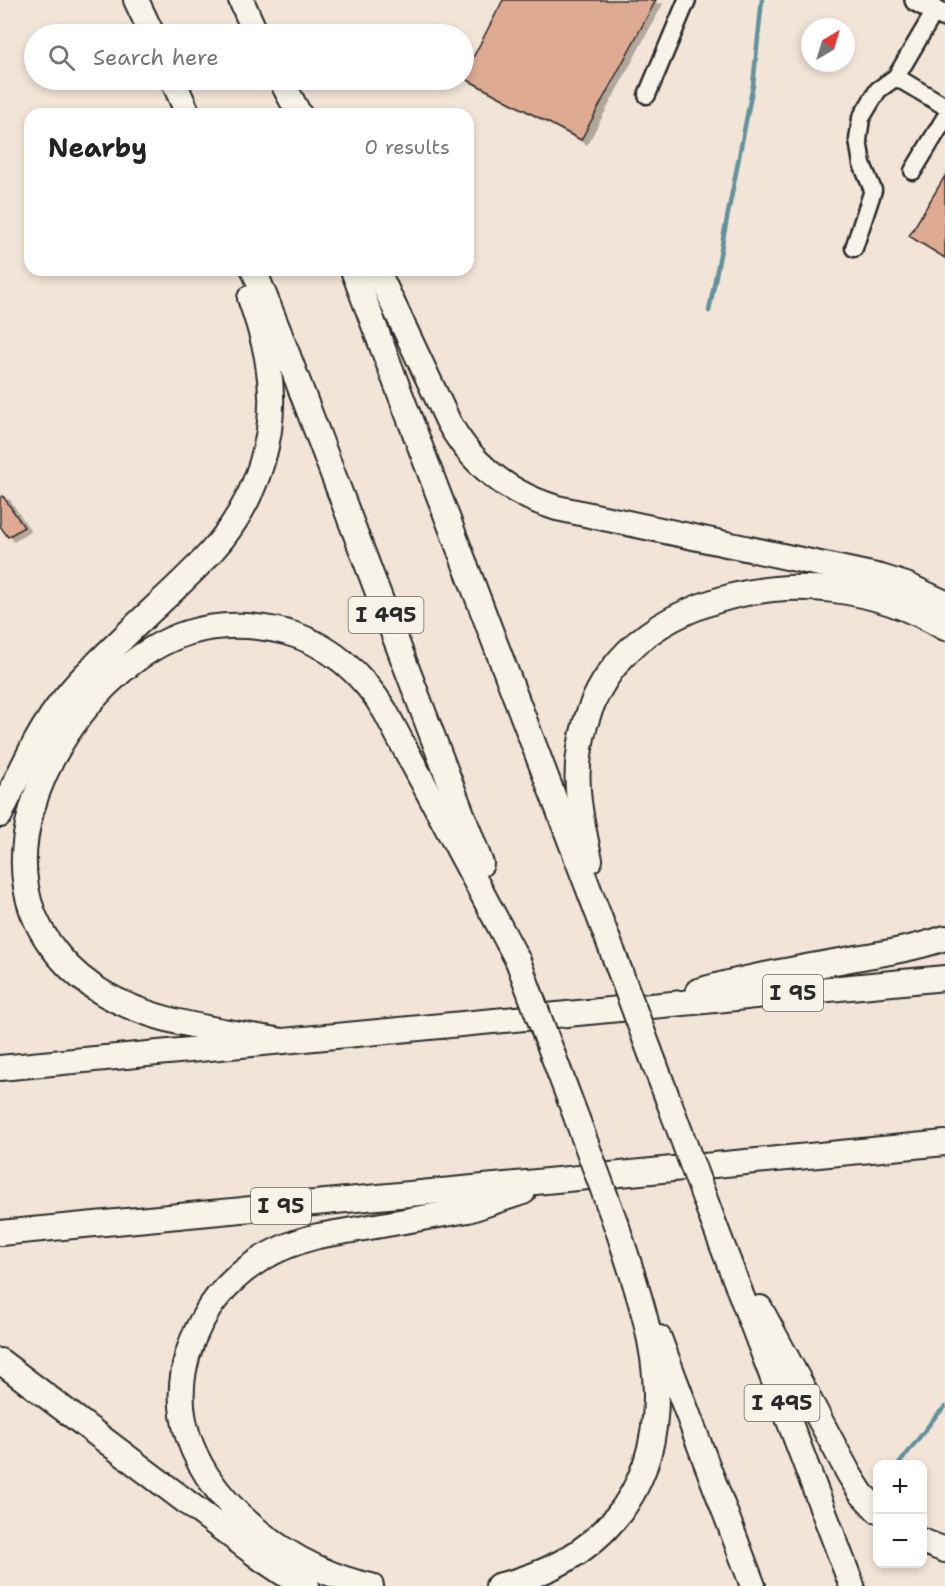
<!DOCTYPE html>
<meta charset="utf-8">
<style>
:root{--surface:#fff;--page:#f2f2f2;--text:#222;--muted:#767676;--line:#e0e0e0}
body{margin:0;font-family:"Shantell Sans",sans-serif;background:var(--page);color:var(--text)}
.controls{position:absolute;right:18px;bottom:18px;display:grid;overflow:hidden;border-radius:12px;box-shadow:0 3px 9px #0003}
.controls button{width:54px;height:54px;display:grid;place-items:center;padding:0;border:0;border-bottom:2px solid var(--line);background:var(--surface);color:var(--text);font:30px sans-serif}
.compass{position:absolute;left:801px;top:18px;width:54px;height:54px;border-radius:50%;background:var(--surface);box-shadow:0 3px 9px #0003;rotate:38deg}
.list{margin:0;padding:0;list-style:none}
h2{display:flex;justify-content:space-between;align-items:center;height:78px;margin:0;padding:0 24px;font-size:26px}
h2 small{font-size:20px;font-weight:400;color:var(--muted)}
.icon{flex:none;width:33px;height:33px;fill:none;stroke:currentColor;stroke-width:2;stroke-linecap:round;stroke-linejoin:round}
.map{position:relative;flex:none;width:945px;height:1586px;overflow:hidden}
.search{position:absolute;background:var(--surface);box-shadow:0 3px 9px #0003;left:24px;top:24px;width:450px;height:66px;display:flex;align-items:center;gap:15px;box-sizing:border-box;padding:0 21px;border-radius:33px;color:var(--muted);font-size:22px}
.panel{position:absolute;background:var(--surface);box-shadow:0 3px 9px #0003;left:24px;top:108px;width:450px;height:168px;border-radius:18px}
.map>svg:first-child{display:block}
.lines{fill:none;stroke-linecap:round;stroke-linejoin:round}
.stream{stroke:#63929c;stroke-width:4.5}
.building{fill:#deaa92;stroke:#2b2b2b;stroke-width:1.5;filter:url(#shadow)}
.minor-casing{stroke:#2b2b2b;stroke-width:21}
.major-casing{stroke:#2b2b2b;stroke-width:26}
.highway-casing{stroke:#2b2b2b;stroke-width:28}
.minor{stroke:#f7f3e8;stroke-width:16}
.major{stroke:#f7f3e8;stroke-width:21}
.highway{stroke:#f7f3e8;stroke-width:24}
.highway-bridge-casing{stroke:#2b2b2b;stroke-width:28;stroke-linecap:butt}
.highway-bridge{stroke:#f7f3e8;stroke-width:24}
.labels{text-anchor:middle;dominant-baseline:central;stroke-width:4.5;stroke-linejoin:round;paint-order:stroke}
.shield{fill:#f7f3e8;stroke:#686764;stroke-width:1.5}
.shield-label{font-size:21px;font-weight:bold;fill:#2b2b2b}
</style>
<div class="map">
<svg width="945" height="1586" viewBox="0 0 945 1586">
<defs>
<filter id="shadow"><feDropShadow dx="6" dy="4" stdDeviation="0" flood-color="#0004"/></filter>
</defs>
<rect width="100%" height="100%" fill="#f2e4d7"/>
<filter id="ink" filterUnits="userSpaceOnUse"><feTurbulence type="fractalNoise" baseFrequency=".0167" numOctaves="2"/><feDisplacementMap in="SourceGraphic" scale="12" xChannelSelector="R" yChannelSelector="G"/><feConvolveMatrix kernelMatrix="1 2 1 2 8 2 1 2 1" color-interpolation-filters="sRGB"/></filter>
<g filter="url(#ink)">
<g class="lines">
<g class="stream">
<path d="M709,311L753,85L762,0"/>
<path d="M899,1464L935,1417L945,1407"/>
</g>
</g>
<g class="building">
<path d="M503,0H656L581,140L464,78V75Z"/>
<path d="M945,176V258L909,236Z"/>
<path d="M3,496L24,527L8,537L0,526V498Z"/>
</g>
<g class="lines">
<g class="minor-casing">
<g id="minor">
<path d="M935,11L896,77L945,106"/>
<path d="M647,95L687,0"/>
<path d="M913,171L945,118"/>
<path d="M854,248L873,190L862,164L858,140L861,118L878,90L896,77"/>
</g>
</g>
<g class="major-casing">
<path id="major" d="M916,0L945,16"/>
</g>
<g class="highway-casing">
<g id="highway">
<path d="M136,0L152,34"/>
<path d="M241,0L256,34"/>
<path d="M173,80L188,114"/>
<path d="M281,80L299,114"/>
<path d="M254,270L279,332L481,864"/>
<path d="M353,270L613,953"/>
<path d="M377,270L449,423C473,466 510,494 557,508L881,577L906,585L945,603"/>
<path d="M0,815C20,773 38,729 69,693C86,672 107,654 126,635C154,607 185,581 211,552C257,501 280,432 268,364C265,341 257,319 250,298"/>
<path d="M590,860C582,823 573,786 580,748C585,716 598,686 618,662C667,604 761,580 834,590C874,595 911,608 945,628"/>
<path d="M698,991C750,976 803,968 856,958C886,953 916,948 945,938"/>
<path d="M282,1041C220,1030 145,1023 92,986C60,964 32,927 26,887C9,792 96,662 187,633C219,623 252,624 285,632C328,643 363,674 385,711L518,961"/>
<path d="M655,1065L672,1110"/>
<path d="M0,1068L945,978"/>
<path d="M560,1074L577,1119"/>
<path d="M713,1221L852,1586"/>
<path d="M0,1233L945,1143"/>
<path d="M760,1308L849,1474L861,1493L878,1511"/>
<path d="M659,1338L753,1586"/>
<path d="M0,1361L262,1559L283,1573L307,1586"/>
<path d="M922,1541L945,1550"/>
<path d="M371,1586C297,1571 212,1510 188,1436C174,1393 184,1348 208,1310C234,1271 273,1247 318,1236L468,1210L523,1192"/>
<path d="M498,1586C596,1563 657,1497 656,1393C655,1337 635,1283 618,1230"/>
</g>
</g>
<use href="#minor" class="minor"/>
<use href="#major" class="major"/>
<use href="#highway" class="highway"/>
<g class="highway-bridge-casing">
<g id="highway-bridge">
<path d="M613,953L655,1065"/>
<path d="M518,961L560,1074"/>
<path d="M672,1110L713,1221"/>
<path d="M577,1119L618,1230"/>
</g>
</g>
<use href="#highway-bridge" class="highway-bridge"/>
</g>
</g>
<g class="labels">
<g class="shield">
<rect x="348.5" y="597" width="75" height="36" rx="4.5"/>
<rect x="763" y="975" width="60" height="36" rx="4.5"/>
<rect x="251" y="1188" width="60" height="36" rx="4.5"/>
<rect x="744.5" y="1385" width="75" height="36" rx="4.5"/>
</g>
<g class="shield-label">
<text x="386" y="615">I 495</text>
<text x="793" y="993">I 95</text>
<text x="281" y="1206">I 95</text>
<text x="782" y="1403">I 495</text>
</g>
</g>
</svg>
<div class="controls">
<button>+</button>
<button>−</button>
</div>
<svg class="compass" viewBox="-18 -18 36 36"><path d="M0-13l5 13h-10z" fill="#e53935"/><path d="M0 13l5-13h-10z" fill="#767676"/></svg>
<div class="search"><svg class="icon" aria-label="search" viewBox="0 0 24 24"><circle cx="10" cy="10" r="6"/><path d="M15 15l6 6"/></svg>Search here</div>
<section class="panel">
<h2>Nearby<small>0 results</small></h2>
<ul class="list">
</ul>
</section>
</div>
